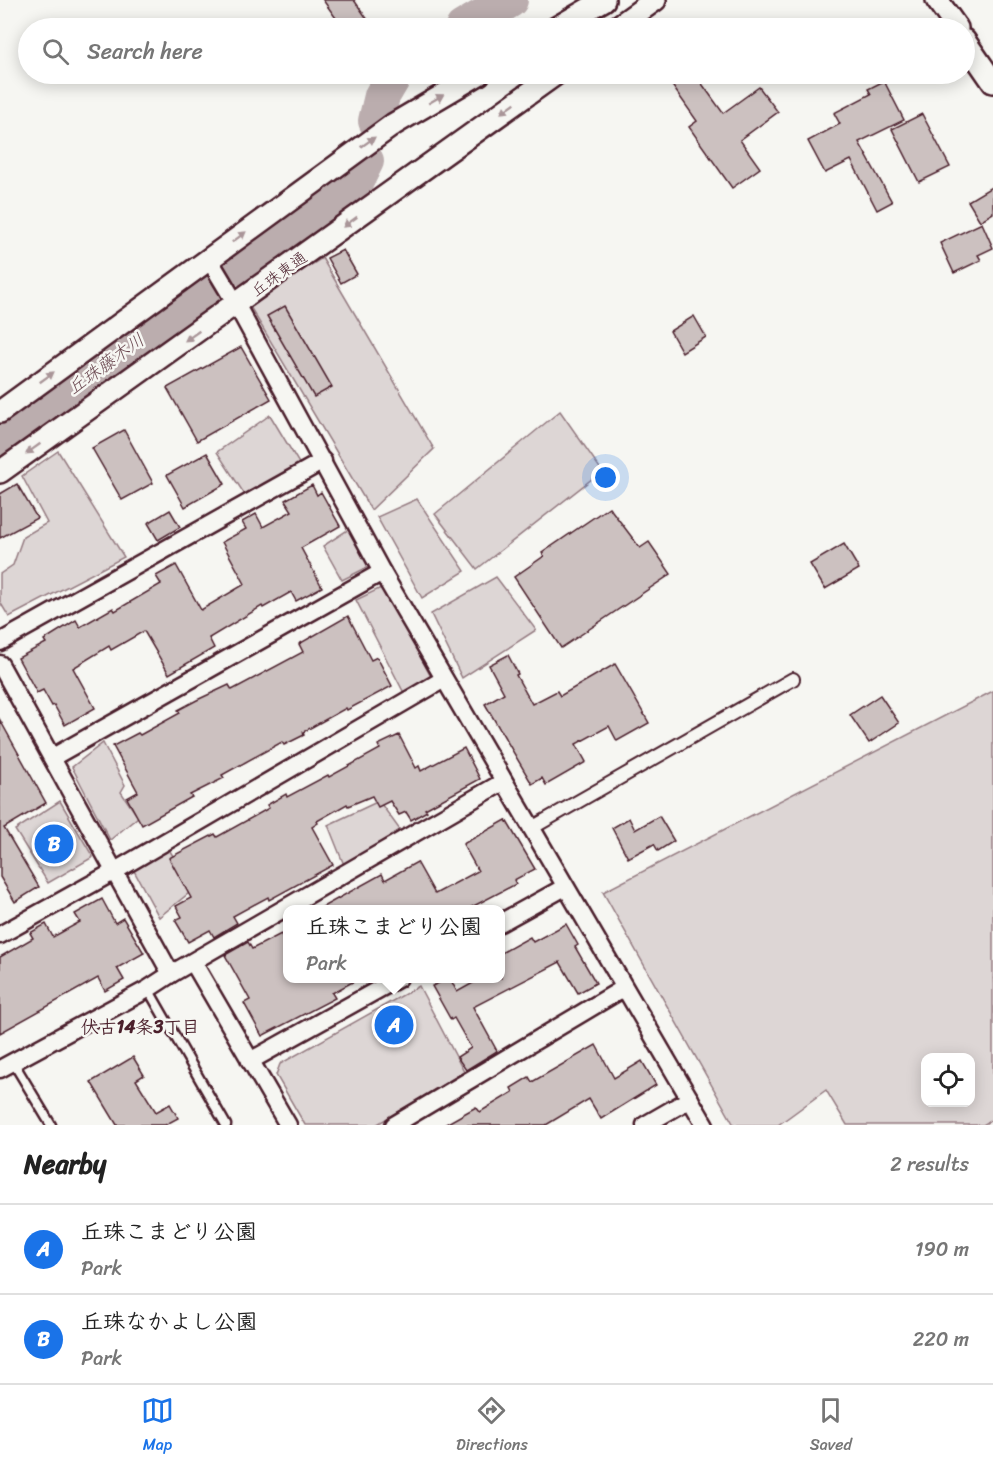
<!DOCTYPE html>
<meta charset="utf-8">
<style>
:root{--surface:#fff;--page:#f2f2f2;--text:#222;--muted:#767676;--line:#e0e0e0;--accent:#1a73e8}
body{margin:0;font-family:Sriracha,"Klee One",sans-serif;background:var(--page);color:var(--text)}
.controls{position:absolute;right:18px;bottom:18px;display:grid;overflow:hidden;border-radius:12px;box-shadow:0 3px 15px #0003}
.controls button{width:54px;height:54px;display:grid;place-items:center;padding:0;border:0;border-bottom:2px solid var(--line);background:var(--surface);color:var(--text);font:30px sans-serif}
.you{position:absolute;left:606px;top:478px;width:21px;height:21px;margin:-15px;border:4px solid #fff;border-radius:50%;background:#1a73e8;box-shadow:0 0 0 9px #1a73e833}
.badge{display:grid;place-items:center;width:39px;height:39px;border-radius:50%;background:var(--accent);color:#fff;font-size:20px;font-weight:700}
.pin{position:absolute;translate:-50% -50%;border:3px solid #fff;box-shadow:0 2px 6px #0006}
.popup{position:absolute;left:283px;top:905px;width:222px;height:78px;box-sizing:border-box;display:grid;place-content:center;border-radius:12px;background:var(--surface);filter:drop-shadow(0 2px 4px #0005);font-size:20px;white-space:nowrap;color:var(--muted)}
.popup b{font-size:22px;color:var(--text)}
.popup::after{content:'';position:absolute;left:50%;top:100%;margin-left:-12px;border:12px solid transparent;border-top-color:var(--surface)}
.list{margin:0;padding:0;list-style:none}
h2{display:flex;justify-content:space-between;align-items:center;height:78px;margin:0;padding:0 24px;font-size:26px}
h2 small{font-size:20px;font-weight:400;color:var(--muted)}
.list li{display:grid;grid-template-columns:39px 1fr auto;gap:18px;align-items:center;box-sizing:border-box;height:90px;padding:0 24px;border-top:2px solid var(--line)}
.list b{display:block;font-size:22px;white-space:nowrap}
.list p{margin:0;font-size:20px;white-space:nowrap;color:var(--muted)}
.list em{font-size:20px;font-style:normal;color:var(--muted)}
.icon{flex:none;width:33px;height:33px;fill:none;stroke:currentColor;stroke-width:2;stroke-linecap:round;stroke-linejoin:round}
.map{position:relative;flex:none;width:993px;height:1125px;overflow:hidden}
.search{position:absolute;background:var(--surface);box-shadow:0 3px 15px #0003;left:18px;right:18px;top:18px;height:66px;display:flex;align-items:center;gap:15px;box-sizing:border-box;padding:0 21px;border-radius:33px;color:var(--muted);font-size:22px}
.sheet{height:258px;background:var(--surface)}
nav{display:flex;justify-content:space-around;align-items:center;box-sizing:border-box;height:84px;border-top:2px solid var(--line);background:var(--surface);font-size:16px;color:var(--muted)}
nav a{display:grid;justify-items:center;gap:3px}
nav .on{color:var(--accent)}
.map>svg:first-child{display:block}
.green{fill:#ddd6d5;stroke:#947a80;stroke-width:1.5;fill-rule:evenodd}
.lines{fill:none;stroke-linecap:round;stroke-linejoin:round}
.river{stroke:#bbadae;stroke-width:36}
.building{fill:#ccc1c0;stroke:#4a1f2b;stroke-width:1.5}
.service-casing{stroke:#4a1f2b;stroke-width:13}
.pedestrian-casing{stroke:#4a1f2b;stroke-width:16}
.minor-casing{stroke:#4a1f2b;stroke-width:21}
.tertiary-casing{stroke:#4a1f2b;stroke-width:26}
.service{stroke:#f6f6f2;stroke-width:8}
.pedestrian{stroke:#f6f6f2;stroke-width:12}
.minor{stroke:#f6f6f2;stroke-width:16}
.tertiary{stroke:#f6f6f2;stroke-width:21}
.oneway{fill:#a99598}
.labels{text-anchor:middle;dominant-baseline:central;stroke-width:5;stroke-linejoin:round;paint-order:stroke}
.street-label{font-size:16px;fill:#4a1f2b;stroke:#f6f6f2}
.water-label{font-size:18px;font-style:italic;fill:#6c4a52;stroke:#f6f6f2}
.neighbourhood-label{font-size:18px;font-weight:bold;fill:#4a1f2b;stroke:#f6f6f2}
</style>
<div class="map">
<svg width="993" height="1125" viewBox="0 0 993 1125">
<rect width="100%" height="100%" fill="#f6f6f2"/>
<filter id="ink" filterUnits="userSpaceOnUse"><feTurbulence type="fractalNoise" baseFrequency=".0167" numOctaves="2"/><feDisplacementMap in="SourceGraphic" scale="12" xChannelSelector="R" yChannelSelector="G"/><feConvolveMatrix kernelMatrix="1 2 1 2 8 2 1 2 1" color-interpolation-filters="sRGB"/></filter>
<g filter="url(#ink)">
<g class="green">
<path d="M322,258L434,449L371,510L249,305Z"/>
<path d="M560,411L602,471L477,569L435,514Z"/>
<path d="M270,415L300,465L245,495L217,452Z"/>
<path d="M58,451L124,557L9,617L0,602V574L13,565L23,537L47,523L22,476Z"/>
<path d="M417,499L465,571L422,598L377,517Z"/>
<path d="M349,529L372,565L342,580L323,546Z"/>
<path d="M496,577L536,630L462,678L431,614Z"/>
<path d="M383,587L431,677L404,693L356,600Z"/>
<path d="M993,691V1119L983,1125H847L826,1090L778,1125H734L603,892ZM926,1058H970V1102H926Z"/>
<path d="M103,743L125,785L121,792L138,817L110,840L72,767Z"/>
<path d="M60,801L93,857L48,883L15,830Z"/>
<path d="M379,801L400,830L344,865L328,825Z"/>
<path d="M168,848L194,889L159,917L132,867Z"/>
<path d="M419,986L464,1072L376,1125H305L276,1075L280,1064Z"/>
</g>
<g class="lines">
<g class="river">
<path d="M463,28L510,0"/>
<path d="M376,121L382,96L395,74"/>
<path d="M240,267L355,183L366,161"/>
<path d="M0,440L212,287"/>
</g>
</g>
<g class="building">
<path d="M323,0H354L368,20L356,28H343Z"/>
<path d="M664,74H695L723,113L759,87L778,112L740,140L760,168L732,188L689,127L697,121Z"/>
<path d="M884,81L904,120L859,142L892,202L877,210L851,160L825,173L808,141L840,124L834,113L871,94L868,89Z"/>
<path d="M922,114L950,167L919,182L892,129Z"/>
<path d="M993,186V213L980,221L968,201Z"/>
<path d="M982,223L993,248L978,255L981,260L954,273L940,243Z"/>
<path d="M343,250L357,274L341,283L327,258Z"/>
<path d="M285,306L332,387L314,397L267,316Z"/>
<path d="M694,316L706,337L682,352L670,331Z"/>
<path d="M241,347L271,399L197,441L167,388Z"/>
<path d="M124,430L153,483L122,500L92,448Z"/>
<path d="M207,453L225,484L185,507L167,475Z"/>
<path d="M17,484L37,518L0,538V494Z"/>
<path d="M312,485L317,495L321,492L340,526L301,548L322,587L296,601L291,592L263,608L262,606L209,638L214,648L169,674L144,631L111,650L109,646L73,668L95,708L65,725L54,705L52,706L43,690L37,693L18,658L46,643L44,640L76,620L80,627L113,608L115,611L161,584L156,576L176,565L201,610L245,584L222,542L246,529L242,522L256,514L263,527L292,511L285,500Z"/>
<path d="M609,507L640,548L649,542L671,574L561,648L514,577L544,556L542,553Z"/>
<path d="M170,510L180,527L158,540L148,523Z"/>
<path d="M844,544L859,569L825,589L810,564Z"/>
<path d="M348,616L371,660L377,657L392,686L347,710L346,708L303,732L304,735L284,745L282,742L222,775L224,778L190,795L192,797L142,825L127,798L138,792L113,746L138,733L140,735L180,713L178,710L197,700L229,685L232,690L303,652L299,644Z"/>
<path d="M508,655L518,674L516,675L532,704L557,691L560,696L615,664L649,723L617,741L609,726L576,744L586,762L546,785L542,778L532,784L485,704L504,693L489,665Z"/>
<path d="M880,695L899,723L869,743L850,715Z"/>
<path d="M0,720L46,803L4,828L39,887L15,902L0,877Z"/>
<path d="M399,735L416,768L419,766L421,771L464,748L480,779L425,809L427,811L411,820L406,812L399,815L390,801L378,807L372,796L348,806L347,804L317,821L318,823L312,827L333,865L269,900L268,897L233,916L237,923L214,937L210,930L188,942L175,920L182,917L176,906L191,898L169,858L215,834L217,837L269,808L267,805L286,794L287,797L328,775L329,777L380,749L378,745Z"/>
<path d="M659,816L674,841L658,851L654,844L628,858L612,828L629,818L635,830Z"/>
<path d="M506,820L535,869L514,880L516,884L468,909H319L382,874L385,880L417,862L435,894L478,871L463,844Z"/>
<path d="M102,899L115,923L123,918L144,953L117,968L124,980L105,991L98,978L0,1033V957L33,938L30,933L46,924L53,937L80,922L75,914Z"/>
<path d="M566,924L578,945L575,947L596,983L578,993L560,962L473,1007L497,1051L466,1070L457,1057L471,1048L454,1018L451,1020L432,986L450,978L457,992L482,978H501V953L530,937L533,942Z"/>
<path d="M281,934L288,946V978H360L332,993L335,998L262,1036L244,1003L250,1000L225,955L248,942L252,949Z"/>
<path d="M596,1045L614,1078L642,1061L656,1085L601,1119L589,1099L546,1125H444L476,1107L480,1112L513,1092L511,1088L529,1077L532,1082Z"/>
<path d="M133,1057L144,1075L136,1080L156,1112L170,1104L178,1118L165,1125H117L91,1082Z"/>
</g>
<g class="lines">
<g class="service-casing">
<g id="service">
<path d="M148,989L226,1125"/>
<path d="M13,1062L51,1125"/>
</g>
</g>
<g class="pedestrian-casing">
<path id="pedestrian" d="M530,829L793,679"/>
</g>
<g class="minor-casing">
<g id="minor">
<path d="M209,259L236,304L382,572L705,1125"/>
<path d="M0,642L323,461"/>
<path d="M0,664L171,974"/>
<path d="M53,757L382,572"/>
<path d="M500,923L565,887"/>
<path d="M0,935L115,871L444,679"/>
<path d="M193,962L288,1125"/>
<path d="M250,1061L399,978"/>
<path d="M0,1069L148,989L171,974L503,782"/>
<path d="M394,1125L624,988"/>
<path d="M645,1125L690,1099"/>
</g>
</g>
<g class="tertiary-casing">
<g id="tertiary">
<path d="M937,0L957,28"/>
<path d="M556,28L604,0"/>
<path d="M616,28L655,0"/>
<path d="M964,40L993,82"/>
<path d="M0,412L394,124L479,74"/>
<path d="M0,472L556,74"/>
</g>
</g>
<use href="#service" class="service"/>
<use href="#pedestrian" class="pedestrian"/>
<use href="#minor" class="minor"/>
<use href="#tertiary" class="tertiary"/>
</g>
<defs><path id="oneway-solid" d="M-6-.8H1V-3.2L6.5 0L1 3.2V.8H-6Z" transform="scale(1.5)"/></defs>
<g class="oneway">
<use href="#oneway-solid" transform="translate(436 99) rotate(-30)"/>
<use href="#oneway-solid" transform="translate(508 108) rotate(144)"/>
<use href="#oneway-solid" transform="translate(368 142) rotate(-35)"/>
<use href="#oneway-solid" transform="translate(350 222) rotate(144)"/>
<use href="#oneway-solid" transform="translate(239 237) rotate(-37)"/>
<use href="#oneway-solid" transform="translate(192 336) rotate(145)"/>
<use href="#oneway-solid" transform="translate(47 377) rotate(-36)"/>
<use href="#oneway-solid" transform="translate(33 449) rotate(145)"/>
</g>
</g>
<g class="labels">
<g class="street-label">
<text transform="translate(279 274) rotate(-36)">丘珠東通</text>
</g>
<g class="water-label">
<text transform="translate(106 364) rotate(-36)">丘珠藤木川</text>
</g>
<g class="neighbourhood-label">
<text x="140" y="1027">伏古14条3丁目</text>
</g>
</g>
</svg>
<div class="controls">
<button><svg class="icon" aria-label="locate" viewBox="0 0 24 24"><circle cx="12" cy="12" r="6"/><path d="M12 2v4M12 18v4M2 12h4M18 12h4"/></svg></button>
</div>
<div class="you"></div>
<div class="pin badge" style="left:394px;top:1025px">A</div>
<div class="popup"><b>丘珠こまどり公園</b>Park</div>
<div class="pin badge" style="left:54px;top:844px">B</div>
<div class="search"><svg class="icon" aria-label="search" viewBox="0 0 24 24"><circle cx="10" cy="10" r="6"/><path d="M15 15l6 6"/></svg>Search here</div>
</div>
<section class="sheet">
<h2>Nearby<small>2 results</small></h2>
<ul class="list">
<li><span class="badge">A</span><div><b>丘珠こまどり公園</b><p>Park</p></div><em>190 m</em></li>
<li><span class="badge">B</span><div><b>丘珠なかよし公園</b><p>Park</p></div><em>220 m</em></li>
</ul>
</section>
<nav>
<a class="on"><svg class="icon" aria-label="map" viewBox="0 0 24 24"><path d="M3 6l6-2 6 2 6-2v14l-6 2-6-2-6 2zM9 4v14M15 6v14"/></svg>Map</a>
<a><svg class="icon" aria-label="directions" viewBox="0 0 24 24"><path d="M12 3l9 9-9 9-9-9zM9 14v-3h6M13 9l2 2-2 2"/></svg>Directions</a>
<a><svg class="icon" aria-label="saved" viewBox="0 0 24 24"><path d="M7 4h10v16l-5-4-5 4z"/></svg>Saved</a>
</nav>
